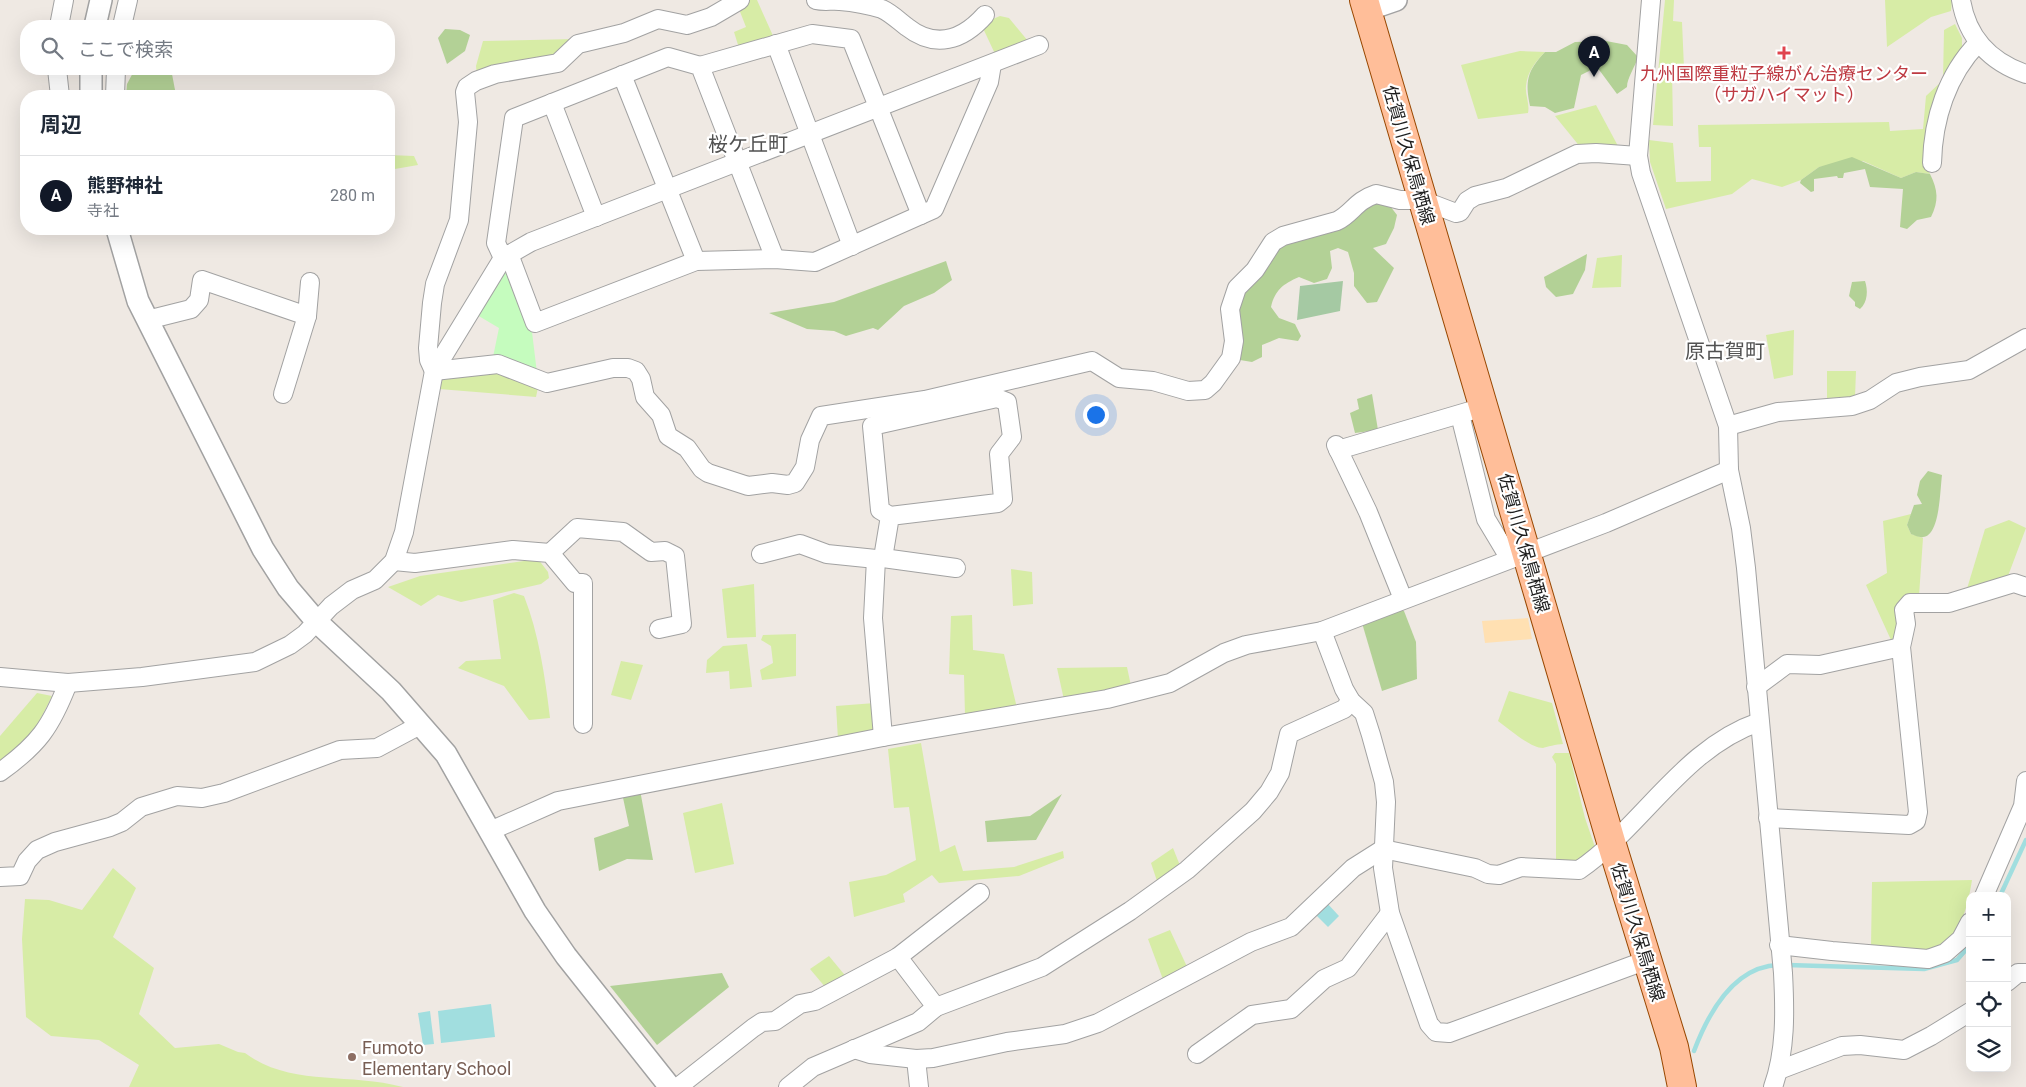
<!DOCTYPE html>
<html lang="ja">
<meta charset="utf-8">
<style>
:root{--surface:#fff;--page:#f2f2f3;--text:#1f2937;--muted:#747a83;--line:#e0e1e3;--accent:#111827}
body{margin:0;font-family:Roboto,"Noto Sans JP",sans-serif;background:var(--page);color:var(--text)}
.controls{position:absolute;right:15px;bottom:15px;display:grid;overflow:hidden;border-radius:10px;box-shadow:0 5px 20px #0002}
.controls button{width:45px;height:45px;display:grid;place-items:center;padding:0;border:0;border-bottom:1px solid var(--line);background:var(--surface);color:var(--text);font:25px sans-serif}
.you{position:absolute;left:1095px;top:414px;width:18px;height:18px;margin:-12px;border:4px solid #fff;border-radius:50%;background:#1a73e8;box-shadow:0 0 0 8px #1a73e833}
.badge{display:grid;place-items:center;width:32px;height:32px;border-radius:50%;background:var(--accent);color:#fff;font-size:16px;font-weight:700}
.pin{position:absolute;translate:-50% -41px;filter:drop-shadow(0 1px 2px #0008)}
.pin::after{content:'';position:absolute;top:26px;width:18px;height:15px;background:inherit;clip-path:polygon(0 0,100% 0,50% 100%)}
.list{margin:0;padding:0;list-style:none}
h2{display:flex;justify-content:space-between;align-items:center;height:65px;margin:0;padding:0 20px;font-size:21px}
h2 small{font-size:16px;font-weight:400;color:var(--muted)}
.list li{display:grid;grid-template-columns:32px 1fr auto;gap:15px;align-items:center;box-sizing:border-box;height:80px;padding:0 20px;border-top:1px solid var(--line)}
.list b{display:block;font-size:19px;white-space:nowrap}
.list p{margin:0;font-size:16px;white-space:nowrap;color:var(--muted)}
.list em{font-size:16px;font-style:normal;color:var(--muted)}
.icon{flex:none;width:28px;height:28px;fill:none;stroke:currentColor;stroke-width:2;stroke-linecap:round;stroke-linejoin:round}
.map{position:relative;flex:none;width:2026px;height:1087px;overflow:hidden}
.search{position:absolute;background:var(--surface);box-shadow:0 5px 20px #0002;left:20px;top:20px;width:375px;height:55px;display:flex;align-items:center;gap:12px;box-sizing:border-box;padding:0 18px;border-radius:20px;color:var(--muted);font-size:19px}
.panel{position:absolute;background:var(--surface);box-shadow:0 5px 20px #0002;left:20px;top:90px;width:375px;height:145px;border-radius:20px}
.map>svg:first-child{display:block}
.grass{fill:#d7eca6}
.forest{fill:#b3d196}
.sand{fill:#ffe0b2}
.cemetery{fill:#a5c9a3}
.park{fill:#c5fcbe}
.water{fill:#a1dedf}
.lines{fill:none;stroke-linecap:round;stroke-linejoin:round}
.stream{stroke:#a1dedf;stroke-width:4.5}
.minor-casing{stroke:#a2a2a2;stroke-width:20}
.tertiary-casing{stroke:#a2a2a2;stroke-width:24}
.primary-casing{stroke:#984700;stroke-width:30}
.minor{stroke:#fff;stroke-width:18}
.tertiary{stroke:#fff;stroke-width:21}
.primary{stroke:#ffbe99;stroke-width:28}
.health-dot{fill:#e0444e;stroke:#fff;stroke-width:2}
.education-dot{fill:#8d6e63;stroke:#fff;stroke-width:2}
.labels{text-anchor:middle;dominant-baseline:central;stroke-width:4.5;stroke-linejoin:round;paint-order:stroke}
.health-label{font-size:18px;fill:#be3a42;stroke:#fff}
.street-label{font-size:18px;fill:#1e1e1e;stroke:#fff}
.education-label{font-size:18px;fill:#785e54;stroke:#fff;text-anchor:start}
.quarter-label{font-size:20px;fill:#515151;stroke:#fff}
</style>
<div class="map">
<svg width="2026" height="1087" viewBox="0 0 2026 1087">
<rect width="100%" height="100%" fill="#efe9e3"/>
<g class="grass">
<path d="M747,0H757L774,38L739,48L734,32L746,27L737,4Z"/>
<path d="M1665,0H1674L1673,21L1682,22L1684,68L1672,70L1673,126L1653,125Z"/>
<path d="M1885,0H1952L1951,11L1931,17L1887,47Z"/>
<path d="M1000,16L1009,18L1028,41L996,56L981,24Z"/>
<path d="M1955,24L1962,38V49C1942,69 1924,130 1925,159C1925,164 1928,169 1930,174L1916,172L1901,178L1863,161L1819,167L1801,180L1782,187L1752,179L1732,194L1666,209L1650,162L1649,140L1673,143L1676,182L1711,181V147H1699L1698,125L1889,122L1890,131L1923,129L1926,96L1943,80L1944,30Z"/>
<path d="M575,39L553,59L477,76L476,66L483,41Z"/>
<path d="M1520,51L1545,52C1536,61 1527,72 1526,86C1525,95 1530,104 1528,113L1478,119L1461,65Z"/>
<path d="M1596,105L1618,146L1581,148L1555,116Z"/>
<path d="M389,155L414,156L418,165L389,170Z"/>
<path d="M1622,255L1621,287L1592,288L1597,258Z"/>
<path d="M1794,330L1793,375L1774,379L1766,335Z"/>
<path d="M502,368L539,383L536,397L439,389L444,375Z"/>
<path d="M1827,371H1856L1855,397L1827,398Z"/>
<path d="M1911,514L1907,525L1911,534L1923,538L1919,596L1901,599L1903,629L1891,640L1866,585L1887,573L1883,521Z"/>
<path d="M2009,520L2026,528L2008,576L1966,592L1985,529Z"/>
<path d="M538,559L548,572L549,578L541,584L461,602L438,595L421,606L388,587L420,576Z"/>
<path d="M1011,569L1032,572L1033,604L1013,606Z"/>
<path d="M754,584L756,637L727,638L722,589Z"/>
<path d="M514,593L524,596C539,634 545,677 550,718L529,720L504,686L458,668L466,661L501,659L493,600Z"/>
<path d="M972,615L973,650L1004,654L1017,708L965,716L964,675L949,674L951,616Z"/>
<path d="M796,634V676L762,680L760,670L773,663L771,646L761,640L763,635Z"/>
<path d="M747,644L752,687L730,689L729,671L706,673L707,660L723,646Z"/>
<path d="M621,661L643,665L631,700L611,695Z"/>
<path d="M1127,667L1131,686L1064,700L1057,668Z"/>
<path d="M1509,691L1552,703L1563,744C1557,744 1546,747 1543,748C1530,748 1508,728 1498,721Z"/>
<path d="M37,693L52,696L33,734L0,761V736Z"/>
<path d="M875,703L876,732L838,739L836,706Z"/>
<path d="M921,743L940,852L955,845L963,871L1014,867L1063,851L1064,858L1019,876L939,883L932,875L903,894L905,902L854,917L849,882L886,875L916,860L909,807L894,808L888,749Z"/>
<path d="M1555,753H1569L1585,818L1596,850L1580,862L1556,865V764L1552,757Z"/>
<path d="M722,803L734,864L695,873L683,813Z"/>
<path d="M1173,848L1181,868L1158,884L1151,863Z"/>
<path d="M113,868L136,888L113,937L154,968L139,1014L175,1048L219,1044L238,1052L245,1053C291,1087 346,1072 403,1087H129L139,1065L99,1040L51,1036L26,1017L22,939L25,899L49,900L82,910Z"/>
<path d="M1972,880C1968,906 1959,947 1926,950C1909,952 1889,948 1871,947L1872,882Z"/>
<path d="M1170,930L1189,971L1164,982L1148,939Z"/>
<path d="M829,956L848,979L826,988L810,969Z"/>
</g>
<g class="forest">
<path d="M445,29L460,30L470,35L465,51L447,64L438,38Z"/>
<path d="M1606,41L1627,45L1638,57C1635,67 1627,78 1627,87L1617,94L1597,67L1581,75L1574,108L1555,113L1545,107L1530,106C1525,81 1527,71 1545,52H1556L1575,42Z"/>
<path d="M135,69H171L176,95L126,96L127,84Z"/>
<path d="M1852,157L1901,178L1916,172L1930,174C1938,190 1939,201 1931,217L1917,220L1907,229L1900,227L1903,189L1870,187L1865,169L1844,173L1843,178H1838L1837,176L1814,179V191L1811,192L1800,183L1801,180L1819,167Z"/>
<path d="M1377,199L1387,202L1397,215L1394,228L1386,244L1373,248L1394,268L1377,302L1367,303L1354,286V273L1348,252L1338,248L1330,251L1332,268L1327,279L1314,283L1299,277C1283,284 1275,290 1271,307L1279,318L1295,324L1301,336L1298,341L1279,338L1262,345V357L1252,362L1240,360L1237,305L1240,292L1285,240Z"/>
<path d="M1587,254L1585,270L1573,294L1556,297L1546,287L1544,277Z"/>
<path d="M946,261L952,280L934,293L904,306L878,330L873,328L846,336L834,331L807,329L769,313L834,302Z"/>
<path d="M1865,281C1868,290 1868,302 1860,309L1855,306V302L1849,296L1852,282Z"/>
<path d="M1372,394L1378,430L1355,433L1350,413L1359,409L1357,399Z"/>
<path d="M1928,471L1942,475C1940,490 1940,536 1923,537C1920,538 1914,535 1911,534L1907,525L1914,505L1922,504L1917,495L1920,481Z"/>
<path d="M1400,609L1404,611L1416,642L1417,679L1382,691L1362,623Z"/>
<path d="M640,790L653,860L627,859L599,871L594,838L629,826L622,793Z"/>
<path d="M1062,794L1036,840L987,842L985,821L1030,816Z"/>
<path d="M722,973L729,987L657,1045L610,986Z"/>
</g>
<path class="sand" d="M1528,618L1532,639L1485,643L1482,621Z"/>
<path class="cemetery" d="M1343,281L1340,311L1297,320L1300,286Z"/>
<path class="park" d="M503,272L512,274L532,332L537,373L493,357L499,328L477,315Z"/>
<g class="water">
<path d="M1326,902L1339,916L1328,927L1314,913Z"/>
<path d="M491,1004L495,1037L441,1043L438,1011Z"/>
<path d="M430,1011L434,1044L423,1045L418,1013Z"/>
</g>
<g class="lines">
<g class="stream">
<path d="M2000,896L2026,840"/>
<path d="M1787,965L1924,969L1957,960L1970,945"/>
<path d="M1694,1051C1708,1014 1734,966 1779,965"/>
</g>
<g class="minor-casing">
<g id="minor">
<path d="M740,0L711,17L687,25L658,19L624,33L578,44L558,63L495,74L476,81L467,87L465,92L468,122L459,220L435,284L432,303L428,348L429,360L434,371L498,364L547,383L613,368H628L636,371L641,379L645,397L661,415L668,436L687,448L702,469L708,473L748,486L772,483L788,485L795,483L805,467L810,440L821,416L925,400L1092,361L1119,378L1153,381L1188,391L1205,390L1213,383L1231,358L1234,341L1230,309L1237,288L1255,270L1273,242L1283,236L1337,221C1353,213 1355,201 1376,194L1400,200H1422L1456,213L1460,212L1467,201L1475,196L1506,188L1577,154L1596,153L1638,156"/>
<path d="M816,0C824,2 832,0 840,1C853,2 869,5 882,9C891,13 899,21 907,27C935,49 962,41 985,15"/>
<path d="M1651,0L1638,156L1641,173L1728,426L1729,470L1741,528L1746,568L1783,973C1785,1011 1786,1051 1773,1087"/>
<path d="M1961,0C1967,37 1990,62 2026,74"/>
<path d="M59,26L64,0"/>
<path d="M122,26L128,0"/>
<path d="M776,44L852,246"/>
<path d="M700,66L812,34L851,39L921,215"/>
<path d="M57,69L60,96"/>
<path d="M622,75L696,261"/>
<path d="M115,96L116,69"/>
<path d="M552,103L596,217"/>
<path d="M1932,163C1933,119 1947,75 1978,43"/>
<path d="M509,254L535,323L696,261L775,259L815,262L934,209L989,82L992,64"/>
<path d="M503,258L496,243L514,118L668,57L700,66L775,259"/>
<path d="M147,320L191,309L199,300L202,280L307,316"/>
<path d="M283,394L307,316L310,282"/>
<path d="M1460,415L1486,519L1510,559"/>
<path d="M1728,426L1778,412L1852,406L1870,400L1896,383L1920,377L1969,370L2026,338"/>
<path d="M1336,445L1368,512L1403,599"/>
<path d="M1338,450L1470,411"/>
<path d="M550,553L577,528L623,532L651,552L665,551L675,556L682,624L659,629"/>
<path d="M761,554L800,544L827,554L876,559"/>
<path d="M883,558L956,568"/>
<path d="M394,561L415,563L513,550L550,553L575,583H583V724"/>
<path d="M1322,631L1344,689L1351,701L1364,713L1371,735L1384,782L1386,802L1383,868L1390,913L1429,1024L1436,1032L1449,1033L1647,960"/>
<path d="M0,677L68,683L142,677L255,662L290,645L305,634L331,606L352,590L375,580L394,561L404,532L434,371L503,258L531,242L1039,45"/>
<path d="M1756,687L1787,664L1820,665L1901,647"/>
<path d="M883,737L873,618L876,559L883,558L890,516L880,510L872,426L997,398L1007,402L1012,437L999,454L1003,499L998,503L890,516"/>
<path d="M0,772C38,745 51,727 68,683"/>
<path d="M1768,818L1909,825L1916,821L1918,812L1901,647L1906,624L1904,610L1910,603H1949L2014,583L2026,587"/>
<path d="M490,831L558,801L883,737L1107,699L1170,683L1224,653L1246,645L1322,631L1606,523L1729,470"/>
<path d="M0,877L20,876L27,861L37,850L55,842L110,827L122,822L141,807L177,796L202,798L224,793L340,750L377,748L420,725"/>
<path d="M1984,896L2023,806L2026,781"/>
<path d="M1779,945L1832,951L1928,959L1945,953L1961,939L1970,922"/>
<path d="M898,957L936,1007"/>
<path d="M2007,982L2018,973H2026"/>
<path d="M854,1049L870,1054L916,1059L933,1058L1007,1042L1065,1034L1098,1023L1251,942L1291,927L1353,868L1383,849L1475,868L1488,874L1499,875L1521,867L1579,870C1643,826 1683,748 1759,722"/>
<path d="M1197,1054L1252,1015L1291,1009L1324,979L1348,968L1390,913"/>
<path d="M916,1059L919,1087"/>
<path d="M1779,1070L1842,1046L1860,1045L1904,1050L1931,1036L1970,1012"/>
<path d="M678,1087L753,1028L762,1022L775,1021L800,1004L815,1001L898,957L980,893"/>
<path d="M788,1087L813,1067L918,1022L936,1007L1042,967L1130,911L1187,870L1253,811L1269,792L1280,773L1289,734L1344,709L1351,701"/>
</g>
</g>
<g class="tertiary-casing">
<g id="tertiary">
<path d="M1367,10L1396,0"/>
<path d="M95,26L101,0"/>
<path d="M91,96V69"/>
<path d="M117,229L138,301L263,549L288,588L317,622L391,691L446,754L535,911L566,956L670,1087"/>
</g>
</g>
<g class="primary-casing">
<path id="primary" d="M1364,0L1612,845L1674,1047L1682,1087"/>
</g>
<use href="#minor" class="minor"/>
<use href="#tertiary" class="tertiary"/>
<use href="#primary" class="primary"/>
</g>
<path class="health-dot" d="M1781.5 45.5h5v5h5v5h-5v5h-5v-5h-5v-5h5z"/>
<circle class="education-dot" cx="352" cy="1057" r="5"/>
<g class="labels">
<g class="health-label">
<text x="1784" y="73">九州国際重粒子線がん治療センター<tspan x="1784" dy="21">（サガハイマット）</tspan></text>
</g>
<g class="street-label">
<text transform="translate(1409 155) rotate(74)">佐賀川久保鳥栖線</text>
<text transform="translate(1524 543) rotate(74)">佐賀川久保鳥栖線</text>
<text transform="translate(1638 932) rotate(73)">佐賀川久保鳥栖線</text>
</g>
<g class="education-label">
<text x="362" y="1047">Fumoto<tspan x="362" dy="21">Elementary School</tspan></text>
</g>
<g class="quarter-label">
<text x="748" y="144">桜ケ丘町</text>
<text x="1725" y="351">原古賀町</text>
</g>
</g>
</svg>
<div class="controls">
<button>+</button>
<button>−</button>
<button><svg class="icon" aria-label="locate" viewBox="0 0 24 24"><circle cx="12" cy="12" r="6"/><path d="M12 2v4M12 18v4M2 12h4M18 12h4"/></svg></button>
<button><svg class="icon" aria-label="layers" viewBox="0 0 24 24"><path d="M12 4l9 5-9 5-9-5zM3 14l9 5 9-5"/></svg></button>
</div>
<div class="you"></div>
<div class="pin badge" style="left:1594px;top:77px">A</div>
<div class="search"><svg class="icon" aria-label="search" viewBox="0 0 24 24"><circle cx="10" cy="10" r="6"/><path d="M15 15l6 6"/></svg>ここで検索</div>
<section class="panel">
<h2>周辺<small></small></h2>
<ul class="list">
<li><span class="badge">A</span><div><b>熊野神社</b><p>寺社</p></div><em>280 m</em></li>
</ul>
</section>
</div>
